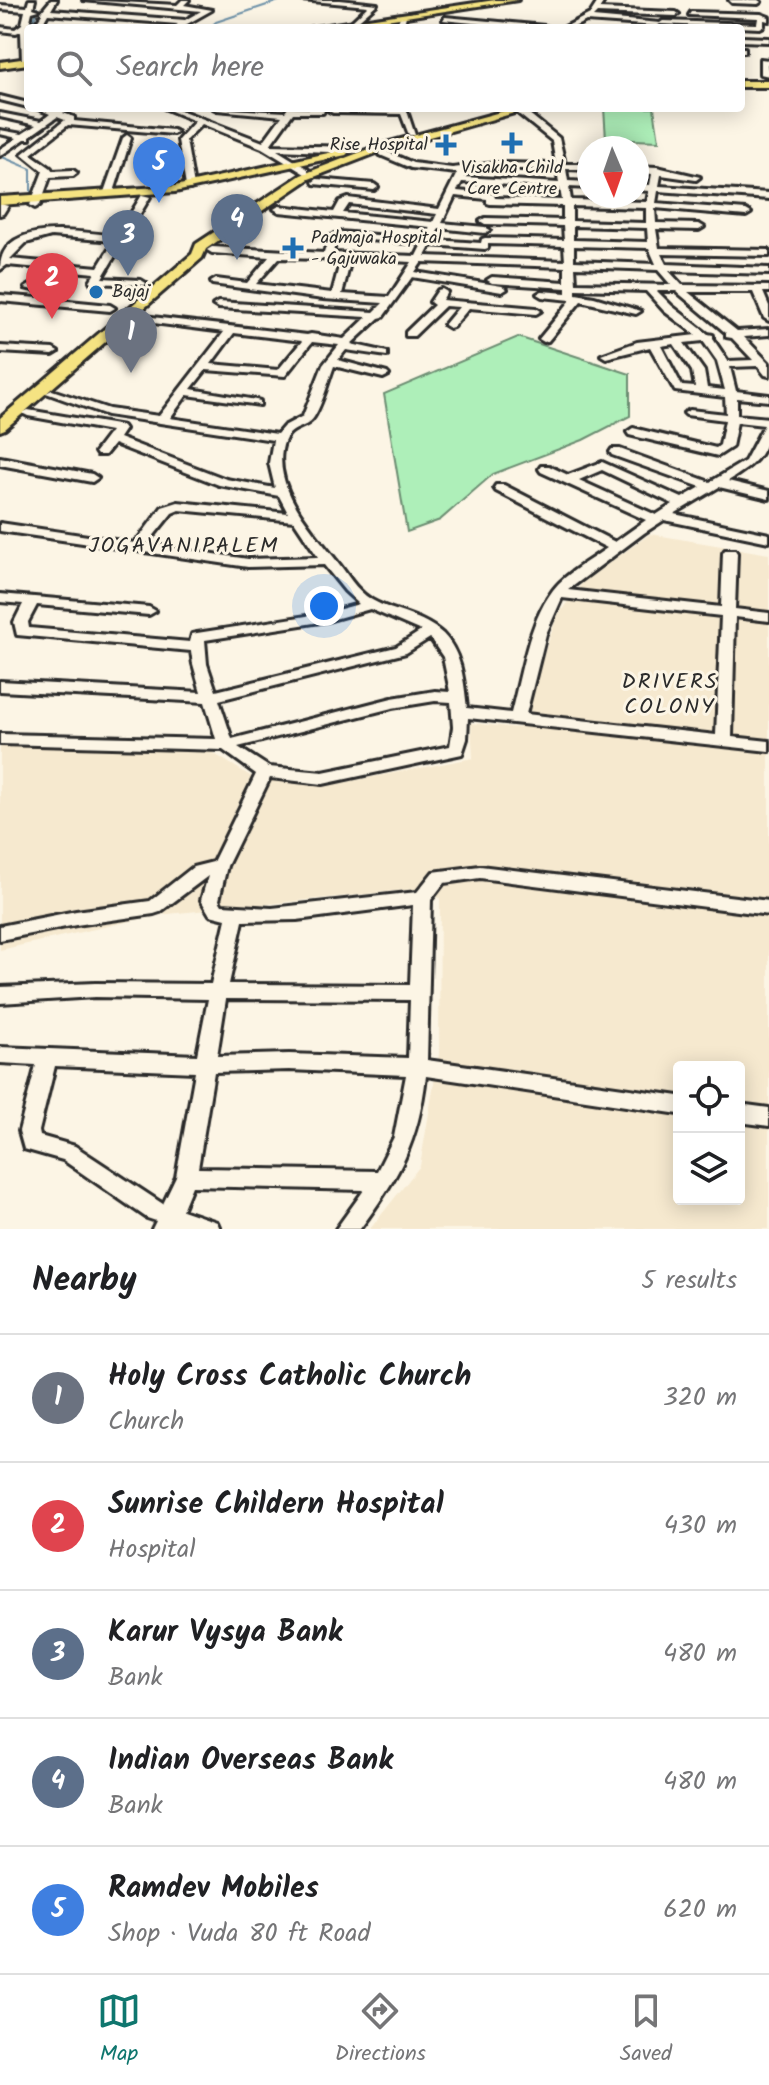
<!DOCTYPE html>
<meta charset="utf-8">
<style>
:root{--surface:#fff;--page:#f6f6f6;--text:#202124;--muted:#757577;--line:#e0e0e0;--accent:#0f766e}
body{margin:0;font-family:Kalam,sans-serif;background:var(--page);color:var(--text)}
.controls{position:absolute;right:24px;bottom:24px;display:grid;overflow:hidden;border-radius:8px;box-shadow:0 4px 20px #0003}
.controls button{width:72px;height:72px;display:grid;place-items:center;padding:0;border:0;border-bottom:2px solid var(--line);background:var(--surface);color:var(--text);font:40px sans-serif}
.compass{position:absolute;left:577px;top:136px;width:72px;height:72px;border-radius:50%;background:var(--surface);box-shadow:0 4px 20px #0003;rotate:178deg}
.you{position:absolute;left:324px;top:606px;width:28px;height:28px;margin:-20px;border:6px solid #fff;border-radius:50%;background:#1a73e8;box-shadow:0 0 0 12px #1a73e833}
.badge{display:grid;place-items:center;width:52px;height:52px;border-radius:50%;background:var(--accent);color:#fff;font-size:26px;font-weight:700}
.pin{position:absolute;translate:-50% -66px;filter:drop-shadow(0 2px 4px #0008)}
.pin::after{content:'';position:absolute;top:42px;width:28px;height:24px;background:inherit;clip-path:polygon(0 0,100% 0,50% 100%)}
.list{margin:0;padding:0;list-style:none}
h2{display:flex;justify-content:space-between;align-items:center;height:104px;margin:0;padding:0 32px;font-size:34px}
h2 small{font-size:26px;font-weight:400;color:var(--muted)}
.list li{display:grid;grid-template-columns:52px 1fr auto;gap:24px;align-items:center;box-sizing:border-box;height:128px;padding:0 32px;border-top:2px solid var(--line)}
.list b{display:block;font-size:30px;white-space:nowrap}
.list p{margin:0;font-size:26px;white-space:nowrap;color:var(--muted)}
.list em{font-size:26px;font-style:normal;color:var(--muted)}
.icon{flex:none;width:44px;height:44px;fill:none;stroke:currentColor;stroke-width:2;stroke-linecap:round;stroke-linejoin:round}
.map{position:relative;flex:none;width:769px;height:1229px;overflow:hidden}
.search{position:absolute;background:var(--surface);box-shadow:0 4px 20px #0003;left:24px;right:24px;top:24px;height:88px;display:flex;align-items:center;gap:20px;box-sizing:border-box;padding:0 28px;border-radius:8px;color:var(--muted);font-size:30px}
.sheet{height:744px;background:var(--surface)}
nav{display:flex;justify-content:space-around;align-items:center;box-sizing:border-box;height:112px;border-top:2px solid var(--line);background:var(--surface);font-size:22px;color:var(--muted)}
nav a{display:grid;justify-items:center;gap:4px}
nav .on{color:var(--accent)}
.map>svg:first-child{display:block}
.built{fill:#f6e9cf;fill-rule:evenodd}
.green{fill:#aeefb9;stroke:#6c8d72;stroke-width:2}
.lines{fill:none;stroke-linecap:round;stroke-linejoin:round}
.stream{stroke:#7093aa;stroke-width:2}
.minor-casing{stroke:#2b2b2b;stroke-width:6}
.major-casing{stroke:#2b2b2b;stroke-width:6}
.minor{fill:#fcf5e5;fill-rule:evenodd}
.major{fill:#f5e382;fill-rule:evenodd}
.poi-dot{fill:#1f6fb2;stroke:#fcf5e5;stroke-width:3}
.labels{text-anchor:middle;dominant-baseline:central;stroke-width:6;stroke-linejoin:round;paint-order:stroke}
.far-poi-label{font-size:18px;fill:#2b2b2b;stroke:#fcf5e5;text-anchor:start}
.neighbourhood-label{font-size:22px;letter-spacing:2px;fill:#2b2b2b;stroke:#fcf5e5}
</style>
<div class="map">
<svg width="769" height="1229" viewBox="0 0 769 1229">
<rect width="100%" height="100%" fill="#fcf5e5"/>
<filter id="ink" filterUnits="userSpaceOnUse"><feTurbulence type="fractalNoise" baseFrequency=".0125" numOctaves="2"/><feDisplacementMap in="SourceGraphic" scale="16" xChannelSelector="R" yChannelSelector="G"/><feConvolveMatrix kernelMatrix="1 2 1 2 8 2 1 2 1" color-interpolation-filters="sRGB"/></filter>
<g filter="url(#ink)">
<path class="built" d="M650,534L769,554V1229H370L420,1166L439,1054L440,898L415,889L158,915L0,950V743L208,750L252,777L325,786L473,758L471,723L519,728L557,616L583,582ZM679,1067H739V1199H679Z"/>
<g class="green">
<path d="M604,108H654L659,141L606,139Z"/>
<path d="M518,337L630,374V416L583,440L493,474L440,520L407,532L384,394Z"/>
</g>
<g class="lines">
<g class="stream">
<path d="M0,5L20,6"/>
<path d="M30,28L39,8L35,6"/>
<path d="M209,28L216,22L282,0"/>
<path d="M50,122L77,108"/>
<path d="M0,156L31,169V196"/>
</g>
<g class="minor-casing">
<g id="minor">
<path d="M29,0H35L33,8L39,10L32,12L28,29V63H26L22,61L21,31L16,33L0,31V27L15,29L22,24L25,11L0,9V5L27,7Z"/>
<path d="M51,0H57L51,10L185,20L201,11L83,0L177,5L182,0H189L184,5L212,10L180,28L175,26L178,24L48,14L40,28H32L42,14L41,12Z"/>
<path d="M301,0H340L377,4L353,25L351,22L368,6Z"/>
<path d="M599,0H605L599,9L676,12L679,14L676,16L597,13L593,17L660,23L663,21L757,24L758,18L689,15L691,12L761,14L769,17V21L764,20V26L760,28L715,26L707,28V26L660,24L657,26L586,21L572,28H563L590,14Z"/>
<path d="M729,0H758L761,2L758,4L732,3Z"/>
<path d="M401,15L406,16L403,28H395Z"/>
<path d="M445,17L545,26L549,28H521L443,20Z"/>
<path d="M741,37L769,38V42L741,41Z"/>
<rect x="741" y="48" width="4" height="4"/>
<path d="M760,59L769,60V64H767L769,76L760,74Z"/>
<path d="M0,96L28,103V107L0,100Z"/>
<path d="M36,108L56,111L65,108L66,110L63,113L74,117V121L173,130L177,132L173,134L68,125L31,154L51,168L52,171L73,170L77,173L73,176L50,177L40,205L35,208L30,205L43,171L22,154L65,120L57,117L30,136V139H25L0,156V149L17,138L0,134V130L22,134L36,125L0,117V113L41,121L50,114Z"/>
<path d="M164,108H175L263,142L282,116L217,110L213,108L285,112L288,108L320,109L324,111L323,113H293L270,145L355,147L359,150L355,153L277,150L308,169V173L305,174L262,148L202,124L186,140L194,186L190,189L186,186L178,140L195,121Z"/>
<path d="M398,108H406L415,135H409L401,114L333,113L329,111L333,109Z"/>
<path d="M516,108H522L559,138L565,164H589V170L566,169L568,181L589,182V188L569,187L571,200L647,202L649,191L637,190V184L650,185L652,174L637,172V166L657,167L700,177L696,180L661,175L659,186L769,193V199L658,191L656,203L746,210L751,213L746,216L655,208L656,223L699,224L704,227L699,230L656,229L659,248L769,250V256L661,254L666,264L769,268V274L669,271L682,285L769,286V292H763L769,306V321L764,318L753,292H688L737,331L769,329V335L744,337L769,363V376L765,375L758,366L730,367L736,391L769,395V401L737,398V415L769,418C769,453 756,464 728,481L769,491V499L719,487L674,514L769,534V542L664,520L644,533L568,590L721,607L723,553L725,550H735L737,553L735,609L769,613V621L735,617L732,737L769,741V751L468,718L467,739L462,754L323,784L270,778L227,866L219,900L222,905L272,908L417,892L433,872L480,866L769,901V915L480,878L444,883L431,900L427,1060L679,1096V1114L426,1076C418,1144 399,1176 360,1229H336L364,1190L192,1186L182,1210L217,1222L220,1229H152L156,1221L147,1218L63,1160L24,1149L19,1131L36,1065L0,1063V1047L197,1055L208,999L95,997L0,1003V987L95,983L211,984L226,919L210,915L201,900L208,876L160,912L154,914L76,925L0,940V926L76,911L150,901L193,867L213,862L256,774L223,750L0,744V734L216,739L205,702L0,691V681L201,692L193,664L191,651L17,635L14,622L23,604L0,602V594L149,607L156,611L149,615L37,605L28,622L29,628L190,642L192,634L197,633L326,613L359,604L345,591L324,565L248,567L0,531V523L135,543L162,507L178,502L288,513L279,496L219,485L114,444L105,455H97L95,452L111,431L28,416L22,413L28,410L123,426L125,429L119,438L226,479L275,488L269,463L273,440L107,415L46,393L52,390L109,409L159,416L224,332L122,319L121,317L126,314L307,335L311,334L344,339L367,317L218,308L213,305L218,302L374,312L383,303L323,299L212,284L211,282L216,279L247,283L269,257L212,253L207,250L212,247L324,253L329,237L339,232L425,239L430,227L279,212L274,209L279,206L334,212L340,201L348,198L439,209L457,173L411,168L380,155V151L383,150L413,163L452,168L498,163L556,164L552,141L516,112ZM498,169H557L559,183L464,177L466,172ZM462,182L560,188L562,200L495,198L494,195L491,194L457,191ZM455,196L487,199V203L490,204L563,206V220L485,218L480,221L485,224L563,226L564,240L485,238L482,239L481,243L434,240L439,228L485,233L490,230L485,227L442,223ZM349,204L437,214L433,222L343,213ZM572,206L646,208V223L572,221ZM573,226L647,228L648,242L573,240ZM341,238L422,244L416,256L333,253L336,240ZM488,244L564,246L565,261L425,256L431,245L485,249L488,248ZM574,246L649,248L656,264L574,261ZM279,258L323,259L327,261L341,259L332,293L256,284ZM351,259L412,262L389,297L342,294ZM422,262L565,267V282L492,277L487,280L492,283L566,288V293L542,291L537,294L542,297L571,300L539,339L544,342L548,341L581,301L636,314L641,311L594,297L576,294V289L646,291L664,311L696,335L637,342L601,355L606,358L650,347L675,391L725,397L726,414L690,410L684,413L686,415L725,420L720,445L716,448L633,428L627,432L629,435L718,456L732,447L737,422L764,425L745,461L710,482L620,449H612L610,452L612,455L701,487L682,498L602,462L568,475L549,466H541L539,469L541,472L646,520L615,542L504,485H496L494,488L496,491L607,548C589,561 566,573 553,590C528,623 522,673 511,713L467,708C464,682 462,653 443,634C423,615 395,613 372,600C355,590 347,573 336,560C314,532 275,491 282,450C287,423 305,432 314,417C323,402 328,382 334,366L383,378L389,375L387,373L338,360L346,350L387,356V352L351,344L379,318L383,317L412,277L502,292L507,289L502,286L415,272ZM575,267L658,270L671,285L576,283ZM657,291H676L719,327L726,333V337L732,338L753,360L728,361L713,339V335L708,334L672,306ZM234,333L302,341L278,370L211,364ZM703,341L717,361L725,390L707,388L704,371L684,343ZM312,342L339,345L323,365L303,416L284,426L277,434L170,418L187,395L260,405V401L256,400L191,389L206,370L285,376ZM674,344L692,371L695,387L682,386L661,346ZM602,470L673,504L656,515L579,480ZM179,510L294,521L318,557L248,559L147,544L172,513ZM562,598L721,616L716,735L526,714L546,634ZM370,609L421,631L396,647L216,691L207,664L205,640L327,621ZM430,638L443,657L450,692L435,691L392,698L232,739L219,700L406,653ZM435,701L451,702L453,727L450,746L323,772L269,767L238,747L392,708ZM413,905L410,985L229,984L243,921L297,920ZM226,999L410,1000L408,1058L289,1054L217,1056ZM55,1066L195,1072L176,1177L163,1204L75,1146L40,1136L39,1131ZM289,1070L406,1075L394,1137L377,1171L198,1168L214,1072Z"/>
<path d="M127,135L131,138L113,195L105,197L103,195L123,138Z"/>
<path d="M317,179L374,184L378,187L374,190L314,184L313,182Z"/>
<path d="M142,195L150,197L102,278L141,280L146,283L145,285L91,283L90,281L95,273L7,265L0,270C0,216 83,233 117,236ZM51,236L114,241L98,267L10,259L26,243Z"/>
<path d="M0,204L8,206L3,214L0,215Z"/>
<path d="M30,285L51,288L52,290L48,299L110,305L115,308L110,311L0,301V295L38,298L41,292L25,288Z"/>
<path d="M442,289L447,292L442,300L536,308L541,311L536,314L469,308L453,327L449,328L444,325L459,307L445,306L414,336H406V332L434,305L430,302L438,290Z"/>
<path d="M0,346L53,349L58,352L53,355L0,352Z"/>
<path d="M0,457L92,474L98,478L92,482L0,465Z"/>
<path d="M739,1104L769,1108V1126L739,1122Z"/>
</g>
</g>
<g class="major-casing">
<g id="major">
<path d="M495,0H518L333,28H308Z"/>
<path d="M28,58V64L0,68V62Z"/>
<rect x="741" y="81" width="28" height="6"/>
<path d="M515,108H532L387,149L309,179L206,249L202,258L5,429L0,431V418L192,254L196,244L301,175L379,145Z"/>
<path d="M342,150L348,153L346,155L175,192L0,205V197L175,186Z"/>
</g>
</g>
<use href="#minor" class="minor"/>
<use href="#major" class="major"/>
</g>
</g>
<g class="poi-dot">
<path d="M508 131h8v8h8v8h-8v8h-8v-8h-8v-8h8z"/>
<path d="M442 133h8v8h8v8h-8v8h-8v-8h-8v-8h8z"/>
<path d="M289 236h8v8h8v8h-8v8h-8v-8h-8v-8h8z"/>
<circle cx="96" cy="292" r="8"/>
</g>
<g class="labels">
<g class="far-poi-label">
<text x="428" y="145" text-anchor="end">Rise Hospital</text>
<text x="512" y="168" text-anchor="middle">Visakha Child<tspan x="512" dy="21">Care Centre</tspan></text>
<text x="311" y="238">Padmaja Hospital<tspan x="311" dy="21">- Gajuwaka</tspan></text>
<text x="112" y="292">Bajaj</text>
</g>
<g class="neighbourhood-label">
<text x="184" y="546">JOGAVANIPALEM</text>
<text x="670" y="682">DRIVERS<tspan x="670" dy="25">COLONY</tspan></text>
</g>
</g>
</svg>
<div class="controls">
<button><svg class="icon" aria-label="locate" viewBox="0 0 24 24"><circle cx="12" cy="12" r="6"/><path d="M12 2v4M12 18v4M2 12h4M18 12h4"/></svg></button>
<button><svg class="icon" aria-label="layers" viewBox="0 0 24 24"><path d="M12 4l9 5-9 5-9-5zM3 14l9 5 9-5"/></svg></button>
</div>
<svg class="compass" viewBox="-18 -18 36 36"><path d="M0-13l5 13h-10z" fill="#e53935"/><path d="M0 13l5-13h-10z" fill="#757577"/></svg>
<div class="you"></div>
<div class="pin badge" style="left:131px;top:373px;background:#6b7280">1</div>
<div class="pin badge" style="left:52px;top:319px;background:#e0444e">2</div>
<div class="pin badge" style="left:128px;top:276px;background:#5c6f8a">3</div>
<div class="pin badge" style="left:237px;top:260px;background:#5c6f8a">4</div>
<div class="pin badge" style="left:159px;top:203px;background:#3f7fe0">5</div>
<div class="search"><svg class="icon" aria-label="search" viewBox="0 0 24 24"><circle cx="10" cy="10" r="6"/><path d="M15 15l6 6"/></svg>Search here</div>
</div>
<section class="sheet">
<h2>Nearby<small>5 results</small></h2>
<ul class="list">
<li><span class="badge" style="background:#6b7280">1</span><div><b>Holy Cross Catholic Church</b><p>Church</p></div><em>320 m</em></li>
<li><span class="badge" style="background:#e0444e">2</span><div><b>Sunrise Childern Hospital</b><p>Hospital</p></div><em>430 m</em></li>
<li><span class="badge" style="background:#5c6f8a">3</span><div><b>Karur Vysya Bank</b><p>Bank</p></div><em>480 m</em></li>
<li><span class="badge" style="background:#5c6f8a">4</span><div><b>Indian Overseas Bank</b><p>Bank</p></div><em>480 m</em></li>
<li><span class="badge" style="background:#3f7fe0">5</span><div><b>Ramdev Mobiles</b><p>Shop · Vuda 80 ft Road</p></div><em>620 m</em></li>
</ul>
</section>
<nav>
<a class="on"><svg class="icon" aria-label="map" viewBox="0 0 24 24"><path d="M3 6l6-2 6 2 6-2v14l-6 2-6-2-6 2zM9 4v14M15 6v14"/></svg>Map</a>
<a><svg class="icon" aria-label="directions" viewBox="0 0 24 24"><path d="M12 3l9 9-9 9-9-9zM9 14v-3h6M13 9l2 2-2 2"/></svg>Directions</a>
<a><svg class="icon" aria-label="saved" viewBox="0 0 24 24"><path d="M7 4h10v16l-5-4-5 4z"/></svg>Saved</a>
</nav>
